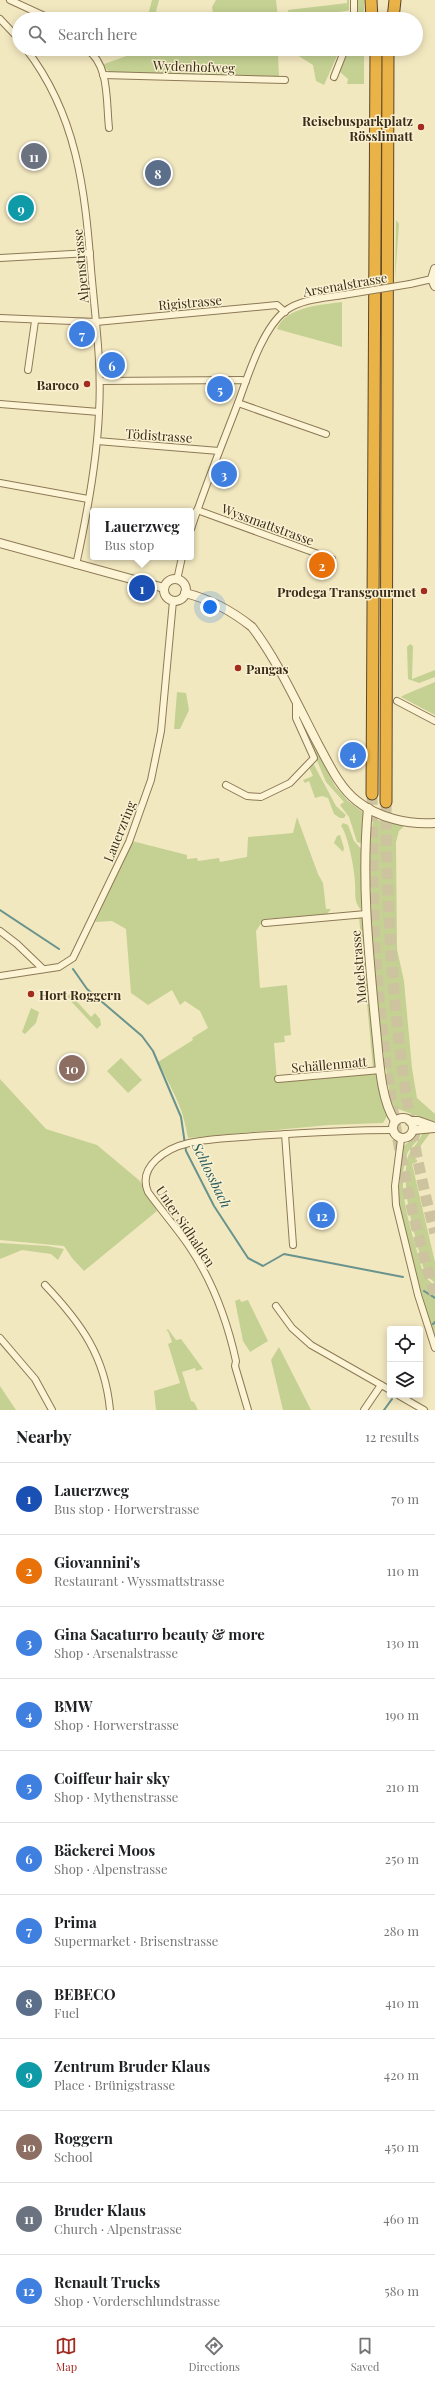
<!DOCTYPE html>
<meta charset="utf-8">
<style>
:root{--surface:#fff;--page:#f6f6f6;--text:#202124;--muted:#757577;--line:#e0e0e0;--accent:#a22c20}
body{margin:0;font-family:"Playfair Display",serif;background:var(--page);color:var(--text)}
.controls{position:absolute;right:12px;bottom:12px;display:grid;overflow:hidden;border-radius:4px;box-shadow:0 2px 10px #0003}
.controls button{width:36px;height:36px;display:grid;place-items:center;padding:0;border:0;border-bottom:1px solid var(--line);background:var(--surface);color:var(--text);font:20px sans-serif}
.you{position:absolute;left:210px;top:607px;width:14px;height:14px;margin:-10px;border:3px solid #fff;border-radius:50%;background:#1a73e8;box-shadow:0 0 0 6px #1a73e833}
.badge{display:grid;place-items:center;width:26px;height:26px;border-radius:50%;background:var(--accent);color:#fff;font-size:13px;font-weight:700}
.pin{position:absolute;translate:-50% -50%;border:2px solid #fff;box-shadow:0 1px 4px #0006}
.popup{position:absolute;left:90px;top:508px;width:104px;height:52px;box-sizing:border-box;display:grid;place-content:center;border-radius:4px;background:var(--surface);filter:drop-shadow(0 1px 3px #0005);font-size:13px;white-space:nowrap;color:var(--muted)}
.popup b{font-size:15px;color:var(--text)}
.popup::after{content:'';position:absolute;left:50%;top:100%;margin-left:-8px;border:8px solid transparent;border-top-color:var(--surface)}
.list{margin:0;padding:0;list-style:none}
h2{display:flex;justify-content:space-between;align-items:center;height:52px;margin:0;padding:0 16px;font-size:17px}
h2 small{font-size:13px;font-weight:400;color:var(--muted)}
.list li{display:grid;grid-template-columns:26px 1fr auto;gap:12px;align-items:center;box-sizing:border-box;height:72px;padding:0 16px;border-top:1px solid var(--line)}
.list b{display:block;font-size:15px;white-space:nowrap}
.list p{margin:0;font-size:13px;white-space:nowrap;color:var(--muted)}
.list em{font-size:13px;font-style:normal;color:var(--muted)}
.icon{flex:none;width:22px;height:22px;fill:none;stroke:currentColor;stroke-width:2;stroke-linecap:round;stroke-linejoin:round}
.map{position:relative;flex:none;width:435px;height:1410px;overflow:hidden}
.search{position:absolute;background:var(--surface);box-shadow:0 2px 10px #0003;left:12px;right:12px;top:12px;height:44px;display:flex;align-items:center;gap:10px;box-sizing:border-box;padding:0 14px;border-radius:22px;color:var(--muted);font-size:15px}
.sheet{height:916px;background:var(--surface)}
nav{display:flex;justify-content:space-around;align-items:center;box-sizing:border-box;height:56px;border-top:1px solid var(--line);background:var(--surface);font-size:11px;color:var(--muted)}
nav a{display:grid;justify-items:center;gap:2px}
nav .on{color:var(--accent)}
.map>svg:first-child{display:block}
.green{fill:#c4d193}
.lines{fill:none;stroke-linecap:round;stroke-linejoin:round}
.stream{stroke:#69938d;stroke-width:2}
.motorway-tunnel{stroke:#cdc39f;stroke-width:11;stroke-dasharray:11 5.5;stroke-linecap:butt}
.minor-casing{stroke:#8d7956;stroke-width:8}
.tertiary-casing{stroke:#8d7956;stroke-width:10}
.motorway-casing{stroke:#5a462b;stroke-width:13}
.minor{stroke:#fcf4d4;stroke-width:6}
.tertiary{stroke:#fcf4d4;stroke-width:8}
.motorway{stroke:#eab348;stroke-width:11}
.minor-bridge-casing{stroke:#8d7956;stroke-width:8;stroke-linecap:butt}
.minor-bridge{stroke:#fcf4d4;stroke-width:6}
.poi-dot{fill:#a22c20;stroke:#f9f1d0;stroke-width:1.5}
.labels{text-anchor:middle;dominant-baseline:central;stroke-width:3;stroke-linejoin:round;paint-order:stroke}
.street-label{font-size:13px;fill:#3b2e1c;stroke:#f9f1d0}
.poi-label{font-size:13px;font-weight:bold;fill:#3b2e1c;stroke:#f9f1d0;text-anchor:end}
.water-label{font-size:14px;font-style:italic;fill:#2a5b5d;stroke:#f9f1d0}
</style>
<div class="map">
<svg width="435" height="1410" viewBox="0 0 435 1410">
<rect width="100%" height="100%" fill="#f2e8c0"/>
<g class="green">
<path d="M152,0H159L154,19H147Z"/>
<path d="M216,0H276L278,19H214L212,7Z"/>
<path d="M347,0H349V10L346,11L294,18L289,15L288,10L347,3Z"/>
<rect x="357" y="0" width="7" height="19"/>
<path d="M139,49H340L324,85L316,81L313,65L294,53L278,54L279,77L112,74L104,67V64L135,53Z"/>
<path d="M349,49H364V84H347L348,79L340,72Z"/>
<path d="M396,220L399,224L395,280Z"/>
<path d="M342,302V347L277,329C286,306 322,305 342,302Z"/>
<path d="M410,644L413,646L412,679L435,670V677L419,683L408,679L407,647Z"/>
<path d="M435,682V715L401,697L404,695Z"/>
<path d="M177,692L186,693L189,710L180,729H174Z"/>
<path d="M299,718L335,786L348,801L364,813L363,844L357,842L349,817L340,805L344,802L326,782Z"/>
<path d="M313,763L336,806L346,815L344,818H340L334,814L328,798L322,796L315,798L309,781L305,783L303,780L313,776L309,767Z"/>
<path d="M297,817L318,874L323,883L326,909H331L327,914L264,919L256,931L260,988L287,985L291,1035L284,1036L285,1042L274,1043L277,1081L376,1074L383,1106L387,1116L383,1123L329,1125L188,1138C183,1106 172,1090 158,1062L193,1040L192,1038L208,1028L200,1011L185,1001L180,1005L172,990L148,1005L131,993L126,929L112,921L95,922L132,841L187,855V859L197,858L198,861L219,858L220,862L247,857L248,837L293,833Z"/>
<path d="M373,819L404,826L399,831L396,842L397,949L404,981L412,1068L417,1098L435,1114V1122L395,1108L391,1103L378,1015L374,963L369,857Z"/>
<path d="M343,823L348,825L354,841L363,851L361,910C353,901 356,893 355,883C355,872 348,834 341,826Z"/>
<path d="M340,835L344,848L343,852L334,843L337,836Z"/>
<path d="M359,917L364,920L377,1066L373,1068Z"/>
<path d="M70,994L91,1017L95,1013L100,1019L101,1025L97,1029L67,997Z"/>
<path d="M31,1008L39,1012L36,1023L25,1034L22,1032Z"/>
<path d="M121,1058L142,1080L128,1093L107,1071Z"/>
<path d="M0,1079L46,1129L97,1145L140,1181L157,1211L84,1271L72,1258L64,1246L0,1240Z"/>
<path d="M423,1130L431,1132L413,1156L417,1160V1162L412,1164L435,1262V1283L428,1277L423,1267C415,1233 401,1195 407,1160C409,1148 421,1143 423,1130Z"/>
<path d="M420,1131V1137C415,1144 408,1149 406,1157C396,1192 413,1233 421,1266L425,1277L435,1286V1338L411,1257L398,1198L403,1147Z"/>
<path d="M0,1243L48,1246L64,1249L58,1260L51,1254L22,1250L0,1259Z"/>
<path d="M240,1299L241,1302L248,1300L268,1341L250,1352L243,1341L235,1301Z"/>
<path d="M168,1329L176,1340L181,1339L203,1369L196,1371L195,1368L182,1372L191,1401L194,1402L198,1410H156L154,1391L180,1383L168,1344L172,1342L168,1331H166Z"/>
<path d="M279,1347L311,1410H283L271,1360Z"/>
<path d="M0,1386L16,1410H0Z"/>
</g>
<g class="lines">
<g class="stream">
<path d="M0,910L59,949"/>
<path d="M73,969L87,989L142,1036L153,1051L181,1117L186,1151L214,1206L248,1258L263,1266L284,1254L403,1277"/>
<path d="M424,1291L435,1298"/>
<path d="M433,1324L435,1322"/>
<path d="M384,1410L392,1399"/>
</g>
<g class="motorway-tunnel">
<path d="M372,794C373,849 372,905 376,961C384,1073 402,1187 435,1295"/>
<path d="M386,802C387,946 397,1093 435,1233"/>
</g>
<g class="minor-casing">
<g id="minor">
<path d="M10,0L51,19"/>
<path d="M0,19L19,39"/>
<path d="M354,19V0"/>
<path d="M26,49C77,115 85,190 91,269C95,317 102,364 99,412C97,462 87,515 76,565"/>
<path d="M86,49C110,64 106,102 109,128"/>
<path d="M103,75L285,80"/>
<path d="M334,77L345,49"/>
<path d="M0,258L90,253"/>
<path d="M410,284L432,279"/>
<path d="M0,318L96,322L277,305L285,312"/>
<path d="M28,370L35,321"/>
<path d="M100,381L241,380L246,381"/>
<path d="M238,403L326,434"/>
<path d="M0,404L99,412"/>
<path d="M97,441L219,451"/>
<path d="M0,483L88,499"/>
<path d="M197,510L332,559"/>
<path d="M191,529C205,486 222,445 238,403C248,376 262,329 285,311C301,299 324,298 343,295"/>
<path d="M177,580L182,557"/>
<path d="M397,701L435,721"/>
<path d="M226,785L247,796L261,797L290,783L314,758L296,718V705"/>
<path d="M265,923L366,914"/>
<path d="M0,931L17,944L43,969"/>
<path d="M0,976L59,967L73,958L129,842L151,780L161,731L173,601"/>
<path d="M278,1079L381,1070"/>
<path d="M285,1134L293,1245"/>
<path d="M401,1139L395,1186L396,1205L418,1295L435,1348"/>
<path d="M45,1285C81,1323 105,1356 110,1410"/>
<path d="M276,1306L292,1328L311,1345L390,1390"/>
<path d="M0,1338L35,1379L52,1410"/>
<path d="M398,1395L424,1410"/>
<path d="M248,1410L235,1366L236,1361C227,1320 212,1280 189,1246C176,1227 161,1210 148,1192C137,1166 167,1148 189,1143C210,1138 234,1138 255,1136C301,1133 346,1130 392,1130"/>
<path d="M364,1410L381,1385"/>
</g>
</g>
<g class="tertiary-casing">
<g id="tertiary">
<path d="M435,269L432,279L435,286"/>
<path d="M0,543L164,588"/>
<circle cx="175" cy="590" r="11"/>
<path d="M185,593C210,599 232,611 252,627C278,661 298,706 318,744C329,764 339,787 357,801C378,818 409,825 435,823"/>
<path d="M368,808C361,882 369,956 376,1030C379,1056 380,1099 395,1121"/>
<circle cx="403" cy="1128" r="10"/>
<path d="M410,1121H418L435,1127"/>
<path d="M413,1130L434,1128"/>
</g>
</g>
<g class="motorway-casing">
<g id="motorway">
<path d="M371,0L372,19"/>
<path d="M393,19L395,0"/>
<path d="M372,794L376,49"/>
<path d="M386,802L388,49"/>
</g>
</g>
<use href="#minor" class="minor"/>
<use href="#tertiary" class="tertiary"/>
<use href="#motorway" class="motorway"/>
<g class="minor-bridge-casing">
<path id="minor-bridge" d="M343,295L410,284"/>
</g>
<use href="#minor-bridge" class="minor-bridge"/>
</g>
<g class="poi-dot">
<circle cx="421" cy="127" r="4"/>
<circle cx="87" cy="384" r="4"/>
<circle cx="424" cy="591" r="4"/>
<circle cx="238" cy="668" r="4"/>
<circle cx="31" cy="994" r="4"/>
</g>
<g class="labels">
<g class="street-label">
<text transform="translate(194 66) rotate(2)">Wydenhofweg</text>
<text transform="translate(80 266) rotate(-95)">Alpenstrasse</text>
<text transform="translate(345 284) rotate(-10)">Arsenalstrasse</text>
<text transform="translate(190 302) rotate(-5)">Rigistrasse</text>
<text transform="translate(159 435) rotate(4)">Tödistrasse</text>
<text transform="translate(268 524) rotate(20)">Wyssmattstrasse</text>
<text transform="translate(119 831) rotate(-68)">Lauerzring</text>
<text transform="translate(358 967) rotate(-95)">Motelstrasse</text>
<text transform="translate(329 1064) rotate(-5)">Schällenmatt</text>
<text transform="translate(186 1226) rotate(56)">Unter Sidhalden</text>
</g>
<g class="poi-label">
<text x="413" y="120">Reisebusparkplatz<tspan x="413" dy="15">Rösslimatt</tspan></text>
<text x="79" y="384">Baroco</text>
<text x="416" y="591">Prodega Transgourmet</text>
<text x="246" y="668" text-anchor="start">Pangas</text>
<text x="39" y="994" text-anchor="start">Hort Roggern</text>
</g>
<g class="water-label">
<text transform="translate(212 1175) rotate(64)">Schlossbach</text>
</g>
</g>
</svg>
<div class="controls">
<button><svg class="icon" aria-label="locate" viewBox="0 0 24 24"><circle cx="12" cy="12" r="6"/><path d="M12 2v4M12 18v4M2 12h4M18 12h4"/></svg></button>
<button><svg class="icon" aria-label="layers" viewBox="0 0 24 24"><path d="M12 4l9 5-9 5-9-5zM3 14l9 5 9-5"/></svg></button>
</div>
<div class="you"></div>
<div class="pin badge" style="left:142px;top:588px;background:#1a4fb4">1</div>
<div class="popup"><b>Lauerzweg</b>Bus stop</div>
<div class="pin badge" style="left:322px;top:565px;background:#e8710a">2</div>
<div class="pin badge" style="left:224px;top:474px;background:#3f7fe0">3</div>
<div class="pin badge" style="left:353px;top:755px;background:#3f7fe0">4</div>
<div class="pin badge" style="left:220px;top:389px;background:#3f7fe0">5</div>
<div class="pin badge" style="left:112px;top:365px;background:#3f7fe0">6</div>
<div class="pin badge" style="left:82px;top:334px;background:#3f7fe0">7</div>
<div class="pin badge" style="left:158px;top:173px;background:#5c6f8a">8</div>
<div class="pin badge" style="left:21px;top:208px;background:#0f9aa8">9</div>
<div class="pin badge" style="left:72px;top:1068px;background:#8d6e63">10</div>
<div class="pin badge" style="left:34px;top:156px;background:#6b7280">11</div>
<div class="pin badge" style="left:322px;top:1215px;background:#3f7fe0">12</div>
<div class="search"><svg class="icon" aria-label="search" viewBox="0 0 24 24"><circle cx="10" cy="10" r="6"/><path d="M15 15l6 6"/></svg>Search here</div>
</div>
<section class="sheet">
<h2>Nearby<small>12 results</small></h2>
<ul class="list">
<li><span class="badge" style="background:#1a4fb4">1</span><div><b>Lauerzweg</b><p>Bus stop · Horwerstrasse</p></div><em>70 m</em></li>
<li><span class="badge" style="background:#e8710a">2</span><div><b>Giovannini's</b><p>Restaurant · Wyssmattstrasse</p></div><em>110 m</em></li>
<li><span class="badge" style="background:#3f7fe0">3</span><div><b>Gina Sacaturro beauty &amp; more</b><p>Shop · Arsenalstrasse</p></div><em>130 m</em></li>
<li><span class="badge" style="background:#3f7fe0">4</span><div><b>BMW</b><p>Shop · Horwerstrasse</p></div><em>190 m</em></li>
<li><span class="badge" style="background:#3f7fe0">5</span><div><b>Coiffeur hair sky</b><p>Shop · Mythenstrasse</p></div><em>210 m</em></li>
<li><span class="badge" style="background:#3f7fe0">6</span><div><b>Bäckerei Moos</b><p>Shop · Alpenstrasse</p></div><em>250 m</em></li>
<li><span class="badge" style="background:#3f7fe0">7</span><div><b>Prima</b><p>Supermarket · Brisenstrasse</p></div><em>280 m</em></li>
<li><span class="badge" style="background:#5c6f8a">8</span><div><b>BEBECO</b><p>Fuel</p></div><em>410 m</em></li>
<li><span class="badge" style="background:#0f9aa8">9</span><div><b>Zentrum Bruder Klaus</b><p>Place · Brünigstrasse</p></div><em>420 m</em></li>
<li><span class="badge" style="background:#8d6e63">10</span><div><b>Roggern</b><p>School</p></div><em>450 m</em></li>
<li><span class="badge" style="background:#6b7280">11</span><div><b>Bruder Klaus</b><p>Church · Alpenstrasse</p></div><em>460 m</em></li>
<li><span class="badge" style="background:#3f7fe0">12</span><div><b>Renault Trucks</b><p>Shop · Vorderschlundstrasse</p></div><em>580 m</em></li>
</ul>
</section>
<nav>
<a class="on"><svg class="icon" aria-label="map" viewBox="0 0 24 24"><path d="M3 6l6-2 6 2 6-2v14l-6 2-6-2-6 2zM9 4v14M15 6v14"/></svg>Map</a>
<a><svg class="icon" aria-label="directions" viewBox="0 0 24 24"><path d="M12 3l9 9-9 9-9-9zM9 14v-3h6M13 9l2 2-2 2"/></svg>Directions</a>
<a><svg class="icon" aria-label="saved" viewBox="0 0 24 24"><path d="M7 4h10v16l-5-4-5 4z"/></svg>Saved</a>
</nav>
